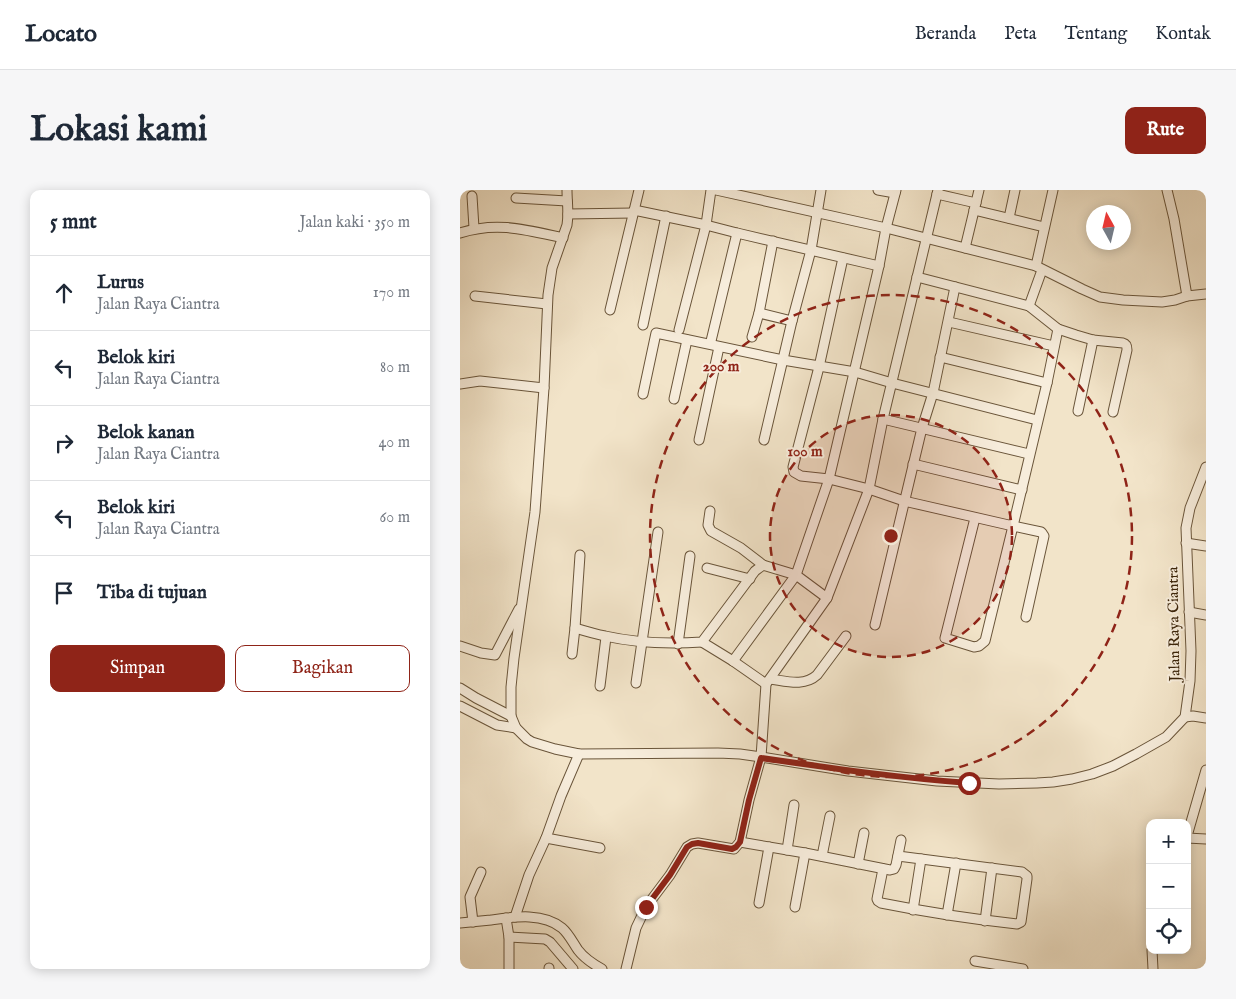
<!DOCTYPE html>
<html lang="id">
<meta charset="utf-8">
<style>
:root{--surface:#fff;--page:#f6f6f7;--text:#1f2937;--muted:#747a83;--line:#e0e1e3;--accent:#8f2418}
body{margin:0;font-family:"IM FELL English",serif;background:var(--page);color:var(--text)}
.controls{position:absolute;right:15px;bottom:15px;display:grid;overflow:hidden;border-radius:10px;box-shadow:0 2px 12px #0003}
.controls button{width:45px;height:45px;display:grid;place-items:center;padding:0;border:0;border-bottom:1px solid var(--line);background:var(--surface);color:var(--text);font:25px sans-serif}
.compass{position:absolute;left:626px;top:15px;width:45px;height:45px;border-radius:50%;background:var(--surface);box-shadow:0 2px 12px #0003;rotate:352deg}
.stop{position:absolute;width:15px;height:15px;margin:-11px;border:4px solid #8f2418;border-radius:50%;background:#fff}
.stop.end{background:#8f2418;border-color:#fff;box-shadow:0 1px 5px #0008}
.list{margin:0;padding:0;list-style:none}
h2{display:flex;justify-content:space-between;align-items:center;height:65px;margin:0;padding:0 20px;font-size:21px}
h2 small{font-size:16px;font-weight:400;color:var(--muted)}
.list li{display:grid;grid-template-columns:32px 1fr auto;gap:15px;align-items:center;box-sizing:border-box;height:75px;padding:0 20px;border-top:1px solid var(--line)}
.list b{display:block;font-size:19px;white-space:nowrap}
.list p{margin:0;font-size:16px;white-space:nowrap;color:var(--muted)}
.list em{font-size:16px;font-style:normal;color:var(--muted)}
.actions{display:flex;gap:10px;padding:15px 20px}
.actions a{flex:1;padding:11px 0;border:1px solid var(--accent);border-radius:10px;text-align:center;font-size:18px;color:var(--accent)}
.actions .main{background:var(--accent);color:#fff}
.icon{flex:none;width:28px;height:28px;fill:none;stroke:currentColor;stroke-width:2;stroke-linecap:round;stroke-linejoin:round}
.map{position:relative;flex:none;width:746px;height:779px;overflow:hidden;border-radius:10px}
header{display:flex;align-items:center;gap:30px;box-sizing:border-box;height:70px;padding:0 25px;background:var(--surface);border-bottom:1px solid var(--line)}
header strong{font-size:24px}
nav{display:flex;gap:28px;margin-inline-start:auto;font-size:18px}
.intro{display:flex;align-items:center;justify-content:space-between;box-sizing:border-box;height:120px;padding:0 30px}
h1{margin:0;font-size:35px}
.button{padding:12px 22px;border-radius:10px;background:var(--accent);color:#fff;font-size:18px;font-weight:700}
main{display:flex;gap:30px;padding:0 30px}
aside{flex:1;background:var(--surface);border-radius:10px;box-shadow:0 2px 12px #0003}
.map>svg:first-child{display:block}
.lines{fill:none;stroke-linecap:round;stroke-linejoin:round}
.minor-casing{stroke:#6a553a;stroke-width:11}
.minor{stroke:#f7eddc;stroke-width:9}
.route{stroke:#8f2418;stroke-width:6}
.ring{fill:none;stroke:#8f2418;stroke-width:2.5;stroke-dasharray:9 6}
.labels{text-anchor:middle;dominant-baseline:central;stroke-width:4;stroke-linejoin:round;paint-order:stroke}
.street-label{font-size:15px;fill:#3c250a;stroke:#f7eddc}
.centre{fill:#8f2418;stroke:#f7eddc;stroke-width:2.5}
.ring-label{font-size:15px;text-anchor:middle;font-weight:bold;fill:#8f2418;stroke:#f7eddc;stroke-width:4;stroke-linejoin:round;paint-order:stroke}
</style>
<header>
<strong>Locato</strong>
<nav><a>Beranda</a><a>Peta</a><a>Tentang</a><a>Kontak</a></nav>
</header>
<div class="intro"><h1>Lokasi kami</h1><a class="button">Rute</a></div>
<main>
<aside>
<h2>5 mnt<small>Jalan kaki · 350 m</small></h2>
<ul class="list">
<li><svg class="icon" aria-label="ahead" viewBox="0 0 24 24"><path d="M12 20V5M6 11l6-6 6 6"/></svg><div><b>Lurus</b><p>Jalan Raya Ciantra</p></div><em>170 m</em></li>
<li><svg class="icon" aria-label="left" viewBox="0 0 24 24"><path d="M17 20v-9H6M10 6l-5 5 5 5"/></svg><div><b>Belok kiri</b><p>Jalan Raya Ciantra</p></div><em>80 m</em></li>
<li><svg class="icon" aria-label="right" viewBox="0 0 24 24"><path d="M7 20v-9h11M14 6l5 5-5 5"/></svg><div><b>Belok kanan</b><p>Jalan Raya Ciantra</p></div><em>40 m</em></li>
<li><svg class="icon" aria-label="left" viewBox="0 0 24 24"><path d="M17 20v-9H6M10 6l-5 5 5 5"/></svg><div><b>Belok kiri</b><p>Jalan Raya Ciantra</p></div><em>60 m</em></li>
<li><svg class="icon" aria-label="arrive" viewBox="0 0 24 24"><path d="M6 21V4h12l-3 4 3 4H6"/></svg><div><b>Tiba di tujuan</b></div></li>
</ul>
<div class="actions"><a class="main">Simpan</a><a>Bagikan</a></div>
</aside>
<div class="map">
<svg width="746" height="779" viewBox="0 0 746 779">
<rect width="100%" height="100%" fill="#f2e4c9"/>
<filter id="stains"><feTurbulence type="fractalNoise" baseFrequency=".004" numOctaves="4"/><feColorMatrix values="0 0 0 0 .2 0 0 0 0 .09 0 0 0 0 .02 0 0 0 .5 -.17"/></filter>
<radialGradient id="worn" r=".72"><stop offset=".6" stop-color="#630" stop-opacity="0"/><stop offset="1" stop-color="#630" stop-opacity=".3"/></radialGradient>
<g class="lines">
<g class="minor-casing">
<g id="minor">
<path d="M107,0C107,12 109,23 107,35L92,78L88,105L84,198L75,322L54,468L51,497V526L56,538L67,549L72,552L95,559L119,564L258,563L280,564L301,567L306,494L367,408L409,299L423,229L478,0"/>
<path d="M256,0L426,38L576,76L622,99L640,107L663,110L702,112L715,110L727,106L746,104"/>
<path d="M418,0L435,3"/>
<path d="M707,0L714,29L727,106"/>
<path d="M477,4L516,13"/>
<path d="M12,6L14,38"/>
<path d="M56,8L107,11"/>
<path d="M174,20L246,35L277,43L419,76"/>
<path d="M514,20L584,37"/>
<path d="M108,24L173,23"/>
<path d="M549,28L555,0"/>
<path d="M0,43C37,31 67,40 103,48"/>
<path d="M505,58L519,0"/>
<path d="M383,68L359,177L333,277L334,282L341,286L369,289L409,299L444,311L553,336L587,193L598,139"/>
<path d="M576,76L593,0"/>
<path d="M457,87L569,116L598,139L616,145L633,150L663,153C667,154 667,157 667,160L653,222"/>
<path d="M15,106L87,114"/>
<path d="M569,116L582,80"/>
<path d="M150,120L179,0"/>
<path d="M299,123L332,131"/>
<path d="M489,132L594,156"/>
<path d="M183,135L206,26"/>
<path d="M219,140L246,35L251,0"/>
<path d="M292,147L299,123L313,51"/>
<path d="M251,151L277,43"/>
<path d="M480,167L587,193"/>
<path d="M0,194L20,191L84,198"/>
<path d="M183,204L196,143L323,170L395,182L432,193L577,230"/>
<path d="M214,209L227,150"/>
<path d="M618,221L633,150"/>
<path d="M423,229L569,264"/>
<path d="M239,250L259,157"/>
<path d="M304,250L332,131L351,60L361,0"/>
<path d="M453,274L562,300"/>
<path d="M250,321L248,335L251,341L281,358L303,375"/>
<path d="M515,328L485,448L514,457L519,456L525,451L553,336L581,342L582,343L584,346L566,427"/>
<path d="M726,353L746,356"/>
<path d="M247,378L290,389"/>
<path d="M729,422L746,425"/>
<path d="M415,435L462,238L473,203L495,97"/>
<path d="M115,438C125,441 135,444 145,446C176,453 211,454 242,452L295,381L303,375L336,385L367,408"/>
<path d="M242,452L273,471L306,494"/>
<path d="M218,454L230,366"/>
<path d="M0,456L21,463L35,465L59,419"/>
<path d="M112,464L115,438L120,365"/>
<path d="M273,471L336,385L369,289L419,76L426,38L436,0"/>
<path d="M310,489C326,491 344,497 357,485L386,446"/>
<path d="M176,493L198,342"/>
<path d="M140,496L146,447"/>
<path d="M0,498L16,508L51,526"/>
<path d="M0,516L37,535L56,538"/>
<path d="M725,527L733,526L746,528"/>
<path d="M727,646L746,580"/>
<path d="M86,648L140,658"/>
<path d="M727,648L746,649"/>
<path d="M280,652L345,663L430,680L434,679L436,675L441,650"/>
<path d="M327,660L334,615"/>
<path d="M362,666L370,626"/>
<path d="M398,674L404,643"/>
<path d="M423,679L417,709L418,711L421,713C466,722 511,729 557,734L561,732L567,689V686L562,682L438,666"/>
<path d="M299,713L309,657"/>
<path d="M335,717L345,663"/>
<path d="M453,720L461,669"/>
<path d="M487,725L496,673"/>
<path d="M55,727L69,685L86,648L101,606L119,564"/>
<path d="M46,728L49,747V779"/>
<path d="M525,731L532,678"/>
<path d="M13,732L10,707L21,682"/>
<path d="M0,733C10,732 21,731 31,730C53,727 83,722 102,738C109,744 113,753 118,760C124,768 133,774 142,779"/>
<path d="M49,747L85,749L90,752L113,779"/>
<path d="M692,760L693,779"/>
<path d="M515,771L563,779"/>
<path d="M89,778V779"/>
<path d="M166,779L176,738L186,717L210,685L227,657L232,654L238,653L274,659L280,652L289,610L301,567L388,581L477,591L539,594L577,593L593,592L612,589L632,584L653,576L676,564L706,547L725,527L730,491L731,461L726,338L730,318L746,277"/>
</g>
</g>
<use href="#minor" class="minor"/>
</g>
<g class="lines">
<path class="route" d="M186,717L210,685L227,657L232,654L238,653L272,659L276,657L280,652L289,610L301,568C370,578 440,588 509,593"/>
</g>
<circle cx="431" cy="346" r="121" fill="#8f2418" fill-opacity=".12"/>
<g class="ring">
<circle cx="431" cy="346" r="121"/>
<circle cx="431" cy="346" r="241"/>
</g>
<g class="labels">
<g class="street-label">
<text transform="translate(714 434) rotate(-91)">Jalan Raya Ciantra</text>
</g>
</g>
<circle cx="431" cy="346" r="8" class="centre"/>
<g class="ring-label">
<text x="261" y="181">200 m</text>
<text x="345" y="266">100 m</text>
</g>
<rect width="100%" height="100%" filter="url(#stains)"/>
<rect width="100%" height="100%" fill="url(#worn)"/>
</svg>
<div class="controls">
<button>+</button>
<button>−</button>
<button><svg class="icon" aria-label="locate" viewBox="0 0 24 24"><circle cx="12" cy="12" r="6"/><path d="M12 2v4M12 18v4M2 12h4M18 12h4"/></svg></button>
</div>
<svg class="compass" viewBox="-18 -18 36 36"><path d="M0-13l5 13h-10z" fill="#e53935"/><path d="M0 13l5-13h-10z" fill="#747a83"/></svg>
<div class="stop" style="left:509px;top:593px"></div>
<div class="stop end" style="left:186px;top:717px"></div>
</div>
</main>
